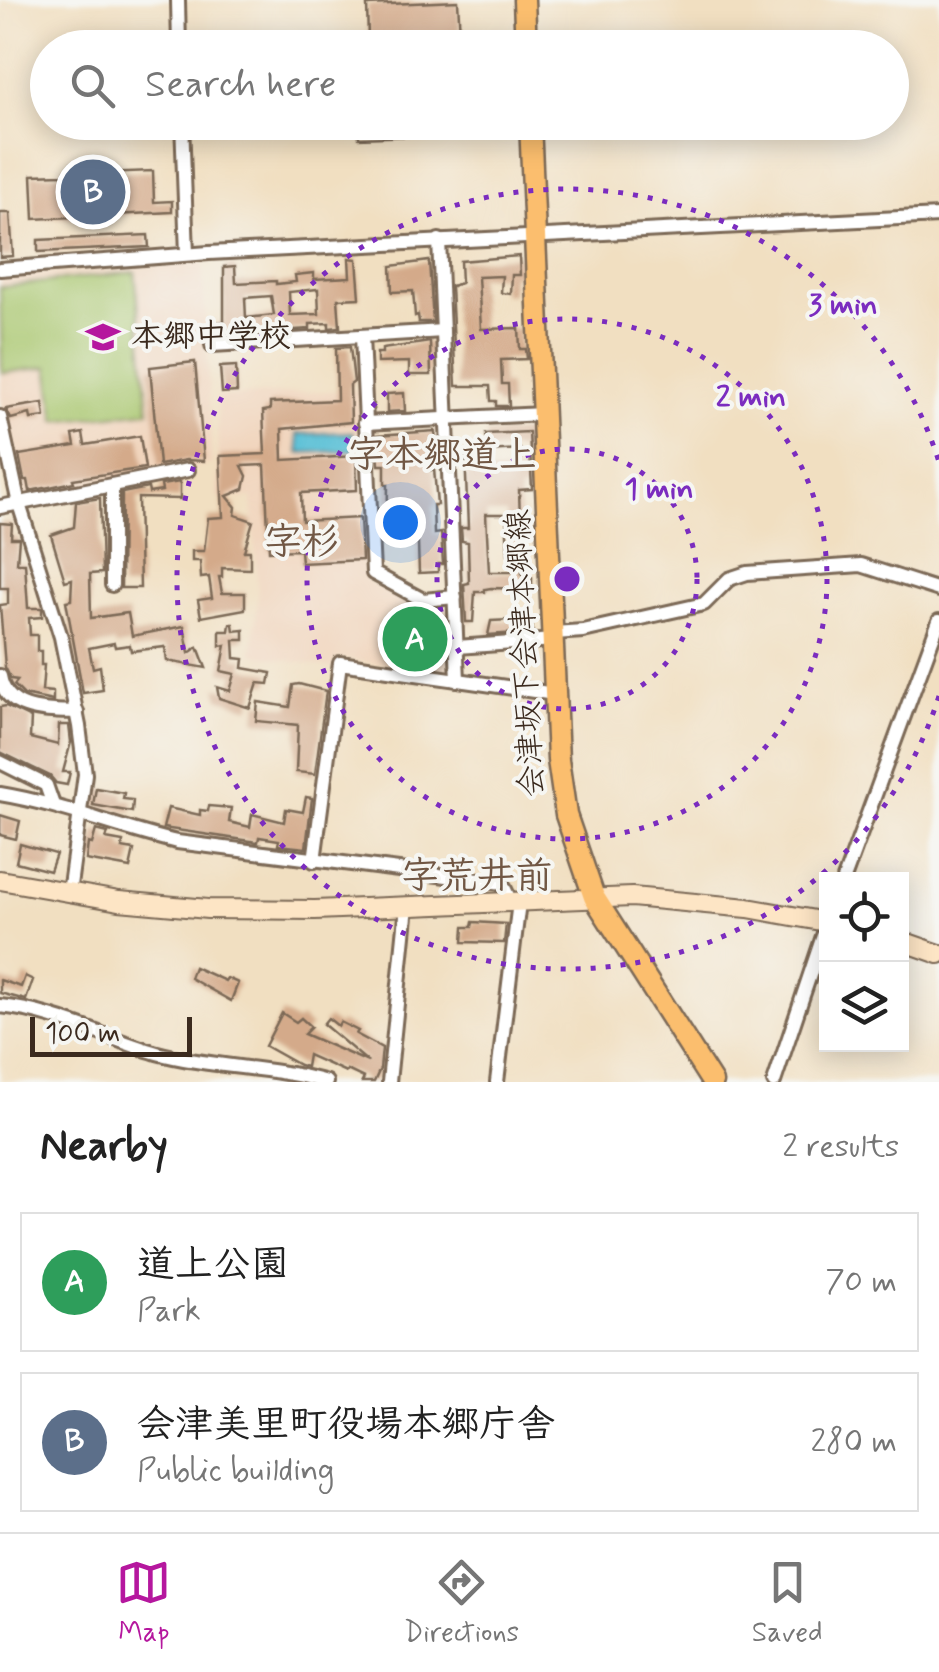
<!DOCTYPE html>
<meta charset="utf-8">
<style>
:root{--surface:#fff;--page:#f6f6f6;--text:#222;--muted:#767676;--line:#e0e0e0;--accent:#b5179e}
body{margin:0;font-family:Mynerve,"Klee One",sans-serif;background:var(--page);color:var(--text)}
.controls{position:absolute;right:30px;bottom:30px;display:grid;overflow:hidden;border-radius:0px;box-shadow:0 5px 25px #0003}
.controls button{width:90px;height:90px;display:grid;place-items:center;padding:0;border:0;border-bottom:2px solid var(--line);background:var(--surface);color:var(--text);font:50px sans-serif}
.scale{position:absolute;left:30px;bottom:25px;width:162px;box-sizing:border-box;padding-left:10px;border:5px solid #3b2a1e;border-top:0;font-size:28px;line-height:35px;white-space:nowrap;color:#3b2a1e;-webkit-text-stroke:8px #f6f6f2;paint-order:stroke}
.you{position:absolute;left:400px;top:522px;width:35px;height:35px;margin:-25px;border:8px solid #fff;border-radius:50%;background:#1a73e8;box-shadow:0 0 0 15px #1a73e833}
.badge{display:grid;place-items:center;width:65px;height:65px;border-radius:50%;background:var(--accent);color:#fff;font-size:32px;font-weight:700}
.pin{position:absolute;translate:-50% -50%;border:5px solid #fff;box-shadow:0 2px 10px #0006}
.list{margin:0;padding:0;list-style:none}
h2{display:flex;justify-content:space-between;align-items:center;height:130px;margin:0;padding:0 40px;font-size:42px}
h2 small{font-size:32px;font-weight:400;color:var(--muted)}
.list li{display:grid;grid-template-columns:65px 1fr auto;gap:30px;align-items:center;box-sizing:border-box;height:140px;margin:0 20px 20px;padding:0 20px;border:2px solid var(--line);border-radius:0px}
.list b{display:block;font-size:38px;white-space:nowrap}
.list p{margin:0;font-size:32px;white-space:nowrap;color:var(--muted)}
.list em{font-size:32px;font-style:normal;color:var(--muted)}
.icon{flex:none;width:55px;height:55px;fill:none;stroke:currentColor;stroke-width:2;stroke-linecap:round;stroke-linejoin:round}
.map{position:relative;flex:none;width:939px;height:1082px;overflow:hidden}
.search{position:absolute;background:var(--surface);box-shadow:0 5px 25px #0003;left:30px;right:30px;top:30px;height:110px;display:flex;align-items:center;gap:25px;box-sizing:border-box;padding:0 35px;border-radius:55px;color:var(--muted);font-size:38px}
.sheet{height:450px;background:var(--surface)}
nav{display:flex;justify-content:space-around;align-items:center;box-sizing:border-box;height:140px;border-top:2px solid var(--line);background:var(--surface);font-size:28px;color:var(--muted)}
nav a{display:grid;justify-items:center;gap:5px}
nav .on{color:var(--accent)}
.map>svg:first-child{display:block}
.built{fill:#f1d5bd}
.green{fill:#a8c66d;stroke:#727846;stroke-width:2.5}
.water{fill:#58bfd6;stroke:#4a747a;stroke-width:2.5}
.building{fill:#d4aa8a;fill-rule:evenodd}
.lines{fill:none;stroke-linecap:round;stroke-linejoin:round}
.street-casing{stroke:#7b6957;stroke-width:18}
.secondary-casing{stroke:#7b6957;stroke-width:22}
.primary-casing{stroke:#7b6957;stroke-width:25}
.street{stroke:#fff;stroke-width:12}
.secondary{stroke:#fde5c5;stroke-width:18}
.primary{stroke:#fbbe6e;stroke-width:20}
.ring{fill:none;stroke:#7b2cbf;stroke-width:5;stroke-dasharray:5 10}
.labels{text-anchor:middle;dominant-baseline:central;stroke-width:8;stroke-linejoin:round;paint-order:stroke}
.poi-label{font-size:32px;font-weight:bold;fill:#3b2a1e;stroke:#f6f6f2;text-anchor:start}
.street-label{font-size:32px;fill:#3b2a1e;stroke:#f6f6f2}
.quarter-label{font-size:38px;font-weight:bold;fill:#715744;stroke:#f6f6f2}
.centre{fill:#7b2cbf;stroke:#f6f6f2;stroke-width:5}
.ring-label{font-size:30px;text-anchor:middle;font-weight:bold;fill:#7b2cbf;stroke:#f6f6f2;stroke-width:8;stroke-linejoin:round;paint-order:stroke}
</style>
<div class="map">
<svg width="939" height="1082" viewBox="0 0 939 1082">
<rect width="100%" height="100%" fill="#f6f6f2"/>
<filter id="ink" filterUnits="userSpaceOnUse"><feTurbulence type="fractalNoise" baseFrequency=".01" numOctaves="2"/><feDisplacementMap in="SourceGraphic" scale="20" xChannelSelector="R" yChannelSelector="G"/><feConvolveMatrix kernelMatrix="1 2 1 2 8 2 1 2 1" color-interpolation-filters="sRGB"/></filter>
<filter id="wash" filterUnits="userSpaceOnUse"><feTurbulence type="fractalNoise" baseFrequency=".0048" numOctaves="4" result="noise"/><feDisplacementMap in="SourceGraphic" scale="40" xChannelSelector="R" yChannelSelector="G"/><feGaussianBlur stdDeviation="2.25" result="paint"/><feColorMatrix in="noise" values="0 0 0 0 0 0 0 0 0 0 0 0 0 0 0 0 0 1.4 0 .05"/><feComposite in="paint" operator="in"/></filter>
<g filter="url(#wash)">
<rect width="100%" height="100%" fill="#f1dfc1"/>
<g class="built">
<path d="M203,262L212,464L21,501L0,394V280L20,275Z"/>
<path d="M360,390L368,582L419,608L450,607V674L336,658L333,668L252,654L258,597L252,498L217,497L218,397Z"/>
</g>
<path class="green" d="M135,272L149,411L56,421L48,367L2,373L0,287Z"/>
<path class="water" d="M353,432L354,451L299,453L297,434Z"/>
<g id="blocks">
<g class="building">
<path d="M458,1L460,35L368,39L367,5Z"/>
<path d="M358,122H412V136L359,138Z"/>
<path d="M70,164L75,174L153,171L154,202L172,201V212L34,219L32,175L63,174Z"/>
<path d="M0,213H10L13,256L0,257Z"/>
<path d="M148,235L149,247L38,252V240Z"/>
<path d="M519,256L520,275H512L511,294L501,293L502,276L478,277L481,329L519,328L520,349H526L527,359L501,360L502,384H508L509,406H496V401H491L490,386H456L451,286L461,283L460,261Z"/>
<path d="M349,258L357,259L360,298L338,299L340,327L329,328V323L310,324V329L218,335V322H224V267L235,266L236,283L276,281V284L296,282L295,275L314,273V279L350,277ZM318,289L319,314L290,315L289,292ZM271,296L274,315L246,318L245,298Z"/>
<path d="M429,261L433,322H419L418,315L415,316L413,291L392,292L391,266Z"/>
<path d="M430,342L431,375H409V362L377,363V353H382V349Z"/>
<path d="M350,347L354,382L350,385L351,422L282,429L283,460L356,456L357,490L301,493L302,521L360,518L362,560L301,563L300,550L269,551L265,465L242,466L247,476L244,489L227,496L236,507L235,515L253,521L244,551H250V569L222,568V577H219L222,593H245V609L201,617L198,600L212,598L209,577L201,578L200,561H192V551H204L208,518L223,517L220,456L265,454L263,411L270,410V403L337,400L336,348Z"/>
<path d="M195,362L204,461L186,460L159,465L150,367Z"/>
<path d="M236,366L237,392L222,393L220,367Z"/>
<path d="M404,393L405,411L387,412V394Z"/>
<path d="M43,403L45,417L31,419L30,414L11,419L6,409Z"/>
<path d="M435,431L436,444H431V470L434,469L437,505H433L434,534L441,533L443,564H438V572L419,573L418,543H387L388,484H385V465H379L377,435Z"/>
<path d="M529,432L532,489L519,490L520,520H524L522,574L532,578V589L491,588L485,589V592H475L473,622H466L464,584L469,583L468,542L462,541L461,528H468L465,451L483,450L484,473L521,471L520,449L487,451L486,434ZM486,514H506L508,554H514L513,572H489Z"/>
<path d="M83,433L85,445L140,436L145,468L73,479L74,482L30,491L28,480H24L19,455L75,446L73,435Z"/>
<path d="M180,482V499L138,498L140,588H121L122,493L148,488L149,493L162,491L161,485Z"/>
<path d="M100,498L102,573L90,574L91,618L128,613L132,636L184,626L189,653L198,647L206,668L167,661L165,647L131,651L130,645L115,647L114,643L89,648L93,668L100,666L103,690L83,693L66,601L71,600L72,579L65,581L51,535L74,527L76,502Z"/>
<path d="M0,523L12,524L11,538H19L17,563H25L28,608H42V617L29,618L30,635H37V651H41V665H44L42,691L53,692V701L24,695L14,685L18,680L11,679L5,667L0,605L8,604V588H0Z"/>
<path d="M532,619L533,632L488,635L491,621Z"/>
<path d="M230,624H233L234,631L244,630V640H234L235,658L244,659L243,668L271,673L269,684L258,683L250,708L219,698L217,687L230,691L235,674L221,671L226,645L220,646V631H229Z"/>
<path d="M299,684L326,691L315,774L296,772L298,725L256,721L258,702L290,707L293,685Z"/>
<path d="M6,706L31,718L30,738L58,745L59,725H69L71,742L63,772H70L67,785L56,783L50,776L0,752V707Z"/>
<path d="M96,788L124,793L123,799L133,800L132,812L93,805Z"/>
<path d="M306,797L312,798L306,848L278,845L279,840L259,837L258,842L163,828L168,808L200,815V810L208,811L209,806L231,808L229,822L250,827L252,814L284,822L286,809L303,812Z"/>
<path d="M0,815L20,821L16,839L0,835Z"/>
<path d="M96,830L108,833L106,839L123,842L122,848L134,850L130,868L86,860L88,843L92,844Z"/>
<path d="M20,844L56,854L50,871L16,862Z"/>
<path d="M473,922L506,924L504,943L463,942L464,927H472Z"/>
<path d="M194,967L225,981L227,978L238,983L231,1001L190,978Z"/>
<path d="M25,976L33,980L26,1000L0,993V980L21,987Z"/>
<path d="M282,1013L296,1022L301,1018L311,1027L304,1034L368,1062L323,1024L328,1018L338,1026L340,1022L358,1031L356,1034L382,1048L380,1069L374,1082H362L364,1078L347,1070L346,1072L308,1055L306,1067L299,1065L265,1046Z"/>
</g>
</g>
</g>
<g filter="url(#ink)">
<use href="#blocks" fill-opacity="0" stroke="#7b6957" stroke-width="2.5"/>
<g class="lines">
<g class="street-casing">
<g id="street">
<path d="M178,0L179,48"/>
<path d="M182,122L187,254"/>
<path d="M439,240L458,680"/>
<path d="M0,269L209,253L939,216"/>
<path d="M362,336L373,573L423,600L455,597"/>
<path d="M212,345L443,331"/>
<path d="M0,417L19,504L61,637L79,726L85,774L69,893"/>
<path d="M365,423L543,414"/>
<path d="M0,507L188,470"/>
<path d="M112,585V485"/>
<path d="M554,633L583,631L704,604L729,579L747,573L861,565L939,590"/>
<path d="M457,647L554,640"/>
<path d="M0,676C6,713 47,711 77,712"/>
<path d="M0,762L46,785L53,805"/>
<path d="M0,794C61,804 117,828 177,842L502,883L511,902"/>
<path d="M314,861L340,663L555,694"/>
<path d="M844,879L939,621"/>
<path d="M0,1006C54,1011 105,1038 157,1053C212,1068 271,1066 326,1082"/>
<path d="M389,1082L407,906"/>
<path d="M497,1082L519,902"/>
<path d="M774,1082L826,927"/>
</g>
</g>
<g class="secondary-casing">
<g id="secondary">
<path d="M0,880L119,901L208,909L315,910L632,897L748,908L826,922"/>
<path d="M902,941L939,954"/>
</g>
</g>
<g class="primary-casing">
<g id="primary">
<path d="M524,0L526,48"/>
<path d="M530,122L558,760L566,815L594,897L712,1082"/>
</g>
</g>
<use href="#street" class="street"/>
<use href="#secondary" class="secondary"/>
<use href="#primary" class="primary"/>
</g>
</g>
<g class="ring">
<circle cx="567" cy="579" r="130"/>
<circle cx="567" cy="579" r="260"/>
<path d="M939 696A390 390 0 1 1 939 462"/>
</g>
<defs>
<g id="school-bare" transform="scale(2.7)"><path d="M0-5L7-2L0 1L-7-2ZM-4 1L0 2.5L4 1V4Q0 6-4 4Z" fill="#b5179e" stroke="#f6f6f2" stroke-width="2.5" paint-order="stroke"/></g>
</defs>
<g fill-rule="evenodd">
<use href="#school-bare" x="103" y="337"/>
</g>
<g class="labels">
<g class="poi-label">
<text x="131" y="337">本郷中学校</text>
</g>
<g class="street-label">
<text transform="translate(526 653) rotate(-93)">会津坂下会津本郷線</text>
</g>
<g class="quarter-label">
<text x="442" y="456">字本郷道上</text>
<text x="302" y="543">字杉</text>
<text x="477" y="877">字荒井前</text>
</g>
</g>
<circle cx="567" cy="579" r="15" class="centre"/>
<g class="ring-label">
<text x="843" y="314">3 min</text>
<text x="751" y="406">2 min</text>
<text x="659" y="498">1 min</text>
</g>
</svg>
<div class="controls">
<button><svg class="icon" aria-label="locate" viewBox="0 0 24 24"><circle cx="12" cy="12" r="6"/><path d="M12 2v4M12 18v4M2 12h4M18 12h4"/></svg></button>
<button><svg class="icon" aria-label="layers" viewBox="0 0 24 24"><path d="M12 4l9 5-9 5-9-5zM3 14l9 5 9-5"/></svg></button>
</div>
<div class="scale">100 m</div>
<div class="you"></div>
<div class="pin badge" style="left:415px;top:639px;background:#2e9e5b">A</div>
<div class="pin badge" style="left:93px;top:192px;background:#5c6f8a">B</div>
<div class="search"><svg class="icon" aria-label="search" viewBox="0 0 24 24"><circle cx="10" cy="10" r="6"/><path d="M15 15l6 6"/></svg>Search here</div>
</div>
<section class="sheet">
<h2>Nearby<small>2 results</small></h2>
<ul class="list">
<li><span class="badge" style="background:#2e9e5b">A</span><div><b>道上公園</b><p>Park</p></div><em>70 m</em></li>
<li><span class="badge" style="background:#5c6f8a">B</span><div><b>会津美里町役場本郷庁舎</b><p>Public building</p></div><em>280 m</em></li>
</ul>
</section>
<nav>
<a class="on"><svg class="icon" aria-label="map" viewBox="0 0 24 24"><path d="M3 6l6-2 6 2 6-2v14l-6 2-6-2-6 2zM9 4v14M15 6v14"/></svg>Map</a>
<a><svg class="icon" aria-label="directions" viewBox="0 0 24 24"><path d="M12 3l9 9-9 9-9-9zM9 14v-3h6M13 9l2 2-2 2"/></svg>Directions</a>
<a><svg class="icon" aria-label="saved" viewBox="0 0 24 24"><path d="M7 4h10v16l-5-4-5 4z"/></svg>Saved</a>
</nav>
